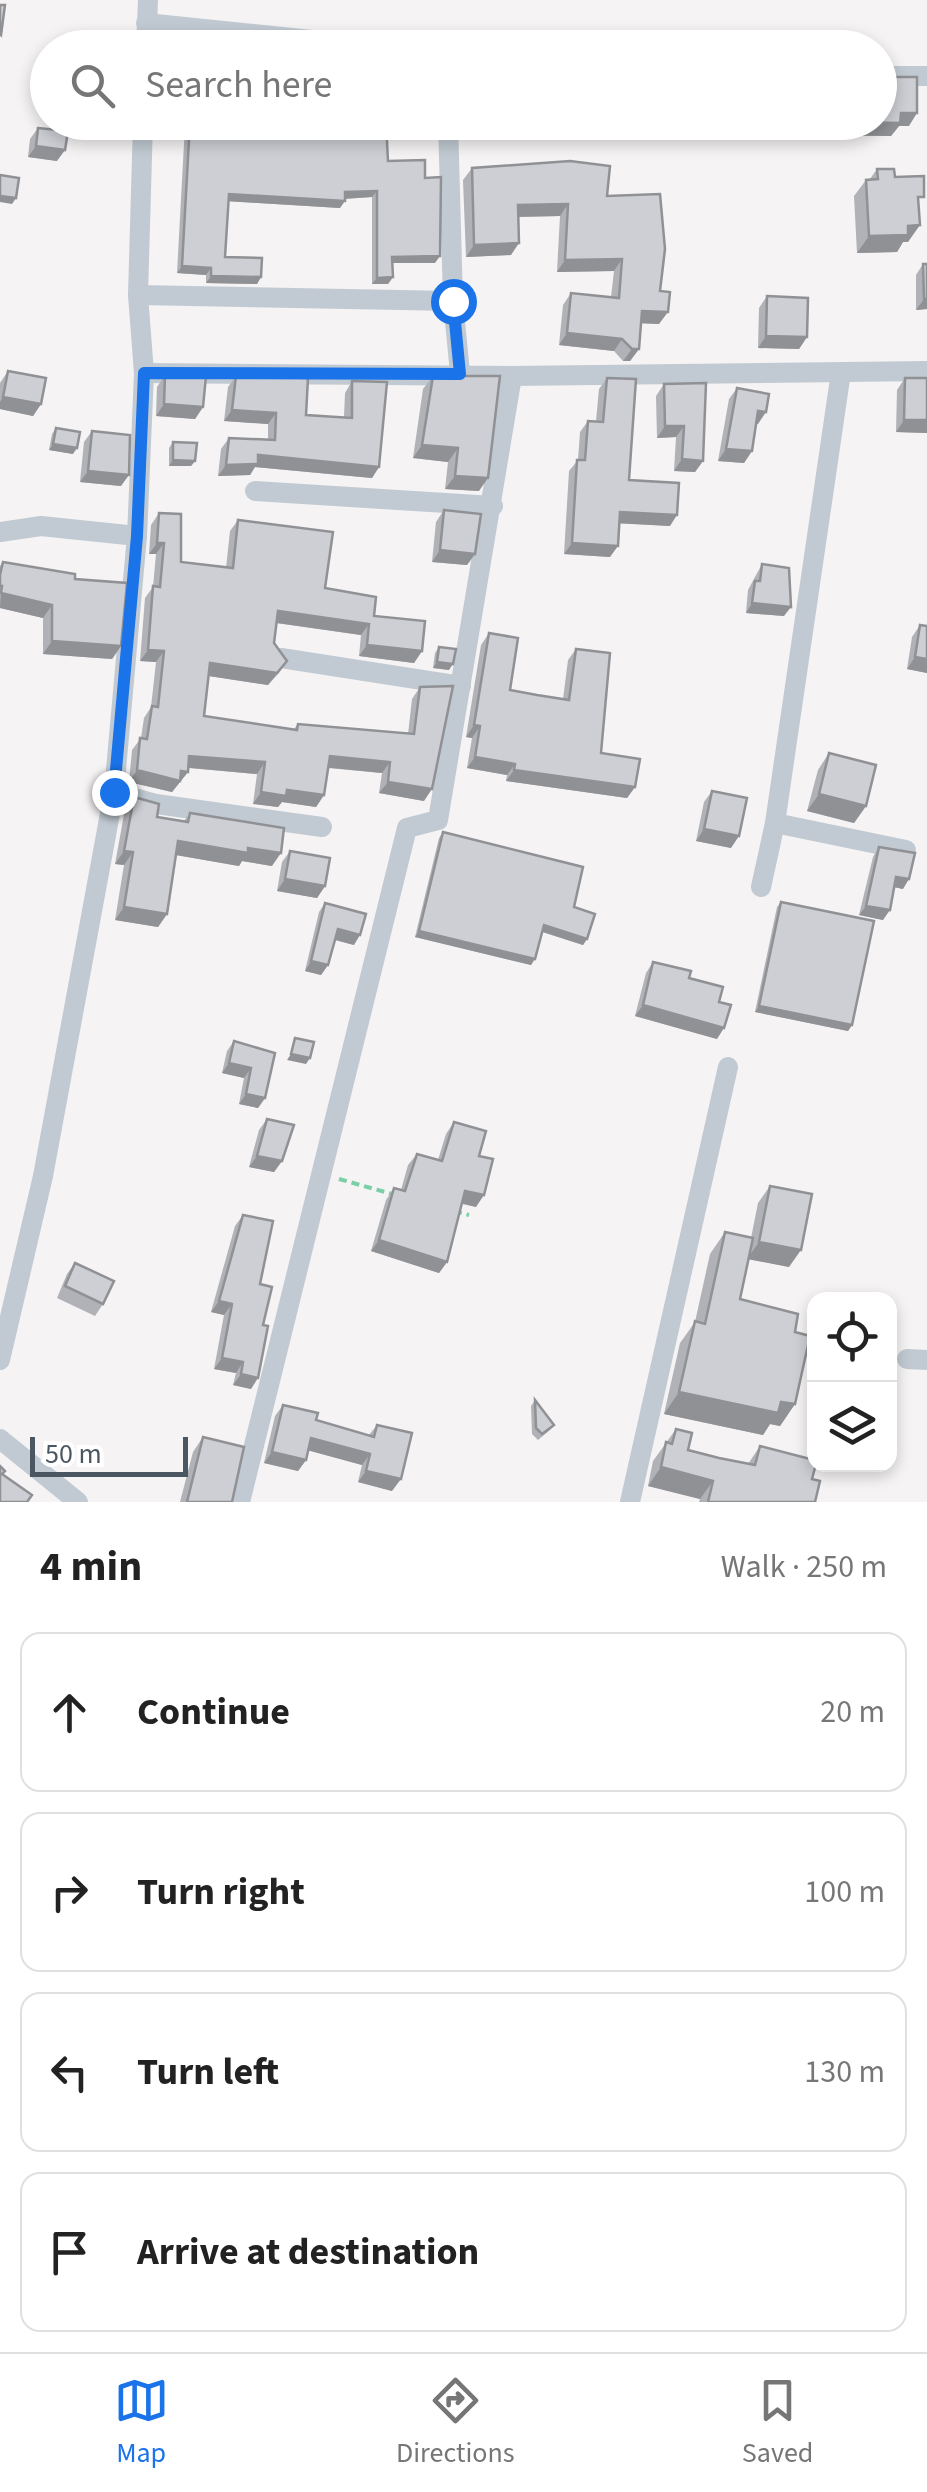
<!DOCTYPE html>
<meta charset="utf-8">
<style>
:root{--surface:#fff;--page:#f6f6f6;--text:#222;--muted:#767676;--line:#e0e0e0;--accent:#1a73e8}
body{margin:0;font-family:"Source Sans 3",sans-serif;background:var(--page);color:var(--text)}
.controls{position:absolute;right:30px;bottom:30px;display:grid;overflow:hidden;border-radius:20px;box-shadow:0 5px 15px #0003}
.controls button{width:90px;height:90px;display:grid;place-items:center;padding:0;border:0;border-bottom:2px solid var(--line);background:var(--surface);color:var(--text);font:50px sans-serif}
.scale{position:absolute;left:30px;bottom:25px;width:158px;box-sizing:border-box;padding-left:10px;border:5px solid #4a5661;border-top:0;font-size:28px;line-height:35px;white-space:nowrap;color:#4a5661;-webkit-text-stroke:8px #fff;paint-order:stroke}
.stop{position:absolute;width:30px;height:30px;margin:-22px;border:8px solid #1a73e8;border-radius:50%;background:#fff}
.stop.end{background:#1a73e8;border-color:#fff;box-shadow:0 2px 10px #0008}
.list{margin:0;padding:0;list-style:none}
h2{display:flex;justify-content:space-between;align-items:center;height:130px;margin:0;padding:0 40px;font-size:42px}
h2 small{font-size:32px;font-weight:400;color:var(--muted)}
.list li{display:grid;grid-template-columns:65px 1fr auto;gap:30px;align-items:center;box-sizing:border-box;height:160px;margin:0 20px 20px;padding:0 20px;border:2px solid var(--line);border-radius:20px}
.list b{display:block;font-size:38px;white-space:nowrap}
.list em{font-size:32px;font-style:normal;color:var(--muted)}
.icon{flex:none;width:55px;height:55px;fill:none;stroke:currentColor;stroke-width:2;stroke-linecap:round;stroke-linejoin:round}
.map{position:relative;flex:none;width:927px;height:1502px;overflow:hidden}
.search{position:absolute;background:var(--surface);box-shadow:0 5px 15px #0003;left:30px;right:30px;top:30px;height:110px;display:flex;align-items:center;gap:25px;box-sizing:border-box;padding:0 35px;border-radius:55px;color:var(--muted);font-size:38px}
.sheet{height:850px;background:var(--surface)}
nav{display:flex;justify-content:space-around;align-items:center;box-sizing:border-box;height:140px;border-top:2px solid var(--line);background:var(--surface);font-size:28px;color:var(--muted)}
nav a{display:grid;justify-items:center;gap:5px}
nav .on{color:var(--accent)}
.map>svg:first-child{display:block}
.lines{fill:none;stroke-linecap:round;stroke-linejoin:round}
.path{stroke:#7ad0a6;stroke-width:4;stroke-dasharray:8 5;stroke-linecap:butt}
.minor{stroke:#c1cad2;stroke-width:20}
.wall{fill:#b0b2b7}
.shaded-wall{fill:#909195}
.building{fill:#cdcfd5;stroke:#909195;stroke-width:2.5}
.route{stroke:#1a73e8;stroke-width:12}
</style>
<div class="map">
<svg width="927" height="1502" viewBox="0 0 927 1502">
<rect width="100%" height="100%" fill="#f5f3f3"/>
<g class="lines">
<g class="path">
<path d="M339,1179L392,1194"/>
<path d="M454,1211L469,1215"/>
</g>
<g class="minor">
<path d="M146,23L390,48"/>
<path d="M146,48L148,0"/>
<path d="M880,76H927"/>
<path d="M448,122L453,301L460,373"/>
<path d="M138,295L453,301"/>
<path d="M144,373L512,376L927,371"/>
<path d="M255,491L493,506"/>
<path d="M0,532L41,526L137,536"/>
<path d="M281,658L461,686"/>
<path d="M114,792L156,804L322,827"/>
<path d="M775,823L906,850"/>
<path d="M761,887L775,823L841,372"/>
<path d="M907,1359L927,1360"/>
<path d="M0,1360L43,1176L114,792L137,536L144,373L138,295L143,122"/>
<path d="M0,1439L78,1502"/>
<path d="M240,1502L407,828L438,820L512,376"/>
<path d="M630,1502L728,1067"/>
</g>
</g>
<g class="wall">
<path d="M187,122H421L418,127L387,126L388,161L425,178L435,263H392L393,277L388,284H372V197L345,199L340,208L228,201L225,257L261,277L257,284L206,283V275L177,273L185,125Z"/>
<path d="M462,122H601L596,139L462,135Z"/>
<path d="M665,122H771L762,137L664,138Z"/>
<path d="M802,122H880L909,126H899L891,136L801,135Z"/>
<path d="M38,128L57,161L28,157L30,139Z"/>
<path d="M472,168L607,196L660,291L659,324L641,323L639,349L630,361H623L614,351L559,345L563,305L571,293L611,297L614,271L557,272L560,216L518,217L511,255L466,257L463,180Z"/>
<path d="M877,169L895,177L919,205L908,242H903L897,252L857,253L854,196L866,180L870,179Z"/>
<path d="M923,264H927V309L916,310V275Z"/>
<path d="M767,296L807,337L799,349L758,348L759,308Z"/>
<path d="M8,371L41,404L33,416L0,409V383Z"/>
<path d="M165,375L203,407L195,419L156,416L157,387Z"/>
<path d="M236,376L306,415L344,417L345,393L352,381L379,467L372,478L255,467L250,475L218,476L221,449L229,438L268,439V424L224,421L228,387Z"/>
<path d="M433,376L479,491L445,489L448,462L413,458L423,389Z"/>
<path d="M607,378L629,480L670,526L619,523L610,557L564,554L569,471L578,460L580,432L588,421H596L599,389Z"/>
<path d="M905,378L927,433L896,432L897,390Z"/>
<path d="M664,384L703,461L695,472L674,471L676,437L657,438L656,396Z"/>
<path d="M737,388L758,424H756L752,451L744,463L718,461L729,399Z"/>
<path d="M56,428L73,454L49,450L52,434Z"/>
<path d="M92,431L121,486L80,482L84,442Z"/>
<path d="M173,442L195,461L191,466H169V448Z"/>
<path d="M444,510L475,554L467,565L432,562L436,522Z"/>
<path d="M159,513L181,562L226,568L230,531L238,520L325,588L374,616L422,651L414,663L359,656L361,635L276,623L274,643L287,661L279,673L268,685L209,676L204,716L294,729L298,724L408,734L412,699L420,687L424,801L379,793L382,773L328,768L324,795L316,807L282,802L278,807L253,804L257,774L188,768V772L172,792L129,782L132,750L141,738L144,718L151,707L156,662L140,661L145,598L153,587L156,554H149L151,525Z"/>
<path d="M3,562L75,579L121,646L112,659L43,654V618L0,608V566Z"/>
<path d="M762,564L784,616L746,613L748,590Z"/>
<path d="M920,625L927,626V673L907,669L912,637Z"/>
<path d="M489,633L510,690L563,699L568,660L576,649L601,753L635,787L627,798L506,781L507,775L467,768L472,738L466,737L481,645Z"/>
<path d="M439,647L449,670L433,668L435,653Z"/>
<path d="M829,753L866,806L854,823L807,811L818,770Z"/>
<path d="M712,791L731,848L696,841L704,802Z"/>
<path d="M134,797L157,817L184,821L190,813L272,866L242,861L239,866L176,855L167,914L158,927L115,920L124,865L115,864L125,809Z"/>
<path d="M443,832L574,907L587,939L583,945L542,932L531,965L415,937L439,838Z"/>
<path d="M879,847L903,889L894,887L883,920L859,915L873,857Z"/>
<path d="M290,851L325,886L317,898L277,891L282,862Z"/>
<path d="M781,902L852,1025L848,1031L755,1012L777,907Z"/>
<path d="M325,903L354,945L335,940L328,965L321,975L305,971L319,912Z"/>
<path d="M653,962L689,978L719,1002L717,1039L635,1016L646,973Z"/>
<path d="M234,1041L275,1053L265,1098L258,1108L239,1104L244,1078L222,1073L227,1051Z"/>
<path d="M267,1119L282,1161L274,1172L249,1167L259,1130Z"/>
<path d="M454,1122L479,1156L476,1207L462,1204L447,1262L439,1273L371,1251L386,1200L394,1188L401,1190L408,1165L417,1154L438,1160L446,1134Z"/>
<path d="M770,1186L789,1267L749,1259L740,1299L795,1332V1404L780,1426L770,1424L763,1435L664,1414L680,1343L695,1322L710,1254L725,1232L751,1238L758,1203Z"/>
<path d="M243,1215L260,1284L263,1325L251,1389L233,1385L236,1373L214,1369L224,1315L211,1312L235,1226Z"/>
<path d="M75,1263L103,1304L95,1316L57,1298L67,1274Z"/>
<path d="M535,1400L554,1425L550,1430L538,1440L532,1434L531,1406Z"/>
<path d="M283,1405L316,1420L369,1435L377,1425L392,1491L358,1482L362,1465L308,1450L306,1460L298,1471L264,1463L275,1416Z"/>
<path d="M676,1429L688,1450L748,1464L760,1446L812,1479L815,1502H699L700,1499L648,1486L653,1461Z"/>
<path d="M203,1437L232,1502H180L193,1452Z"/>
</g>
<g class="shaded-wall">
<path d="M901,113H917L909,126H899L891,136L801,135L810,122Z"/>
<path d="M384,122H421L418,127L382,125Z"/>
<path d="M673,125H771L762,137L664,138Z"/>
<path d="M466,129L600,134L596,139L462,135Z"/>
<path d="M36,146L65,150L57,161L28,157Z"/>
<path d="M377,191L372,197L341,199L345,192Z"/>
<path d="M229,194L345,201L340,208L224,201Z"/>
<path d="M0,196L16,198L12,204L0,202Z"/>
<path d="M568,204L560,216L509,217L518,205Z"/>
<path d="M920,225L908,242H903L897,252L857,253L869,236L908,226Z"/>
<path d="M519,243L511,255L466,257L474,245Z"/>
<path d="M440,256L435,263H388L392,257Z"/>
<path d="M622,259L614,271L557,272L565,260Z"/>
<path d="M182,266L211,268L206,275L177,273Z"/>
<path d="M211,276L261,277L257,284L206,283Z"/>
<path d="M393,277L388,284H372L377,278Z"/>
<path d="M924,299H927V309L916,310Z"/>
<path d="M642,311L668,312L659,324L633,323Z"/>
<path d="M567,333L622,339L614,351L559,345Z"/>
<path d="M766,336L807,337L799,349L758,348Z"/>
<path d="M632,349H639L630,361H623Z"/>
<path d="M3,397L41,404L33,416L0,409V402Z"/>
<path d="M164,404L203,407L195,419L156,416Z"/>
<path d="M232,410L276,413L268,424L224,421Z"/>
<path d="M758,411L766,412L758,424L750,423Z"/>
<path d="M904,420H927V433L896,432Z"/>
<path d="M665,426H684L676,437L657,438Z"/>
<path d="M53,444L77,448L73,454L49,450Z"/>
<path d="M422,445L458,448L448,462L413,458Z"/>
<path d="M726,449L752,451L744,463L718,461Z"/>
<path d="M258,455L379,467L372,478L255,467L250,475L218,476L226,465Z"/>
<path d="M682,459L703,461L695,472L674,471Z"/>
<path d="M173,460L195,461L191,466H169Z"/>
<path d="M88,471L129,475L121,486L80,482Z"/>
<path d="M455,476L488,478L479,491L445,489Z"/>
<path d="M620,512L677,515L670,526L612,523Z"/>
<path d="M157,543H164L156,554H149Z"/>
<path d="M572,543L618,546L610,557L564,554Z"/>
<path d="M440,550L475,554L467,565L432,562Z"/>
<path d="M1,593L52,605L43,618L0,608Z"/>
<path d="M752,603L791,607L784,616L746,613Z"/>
<path d="M278,611L369,624L361,635L270,622Z"/>
<path d="M52,641L121,646L112,659L43,654Z"/>
<path d="M367,645L422,651L414,663L359,656Z"/>
<path d="M148,650L164,651L156,662L140,661Z"/>
<path d="M915,657L927,659V673L907,669Z"/>
<path d="M287,661L268,685L202,675L210,663Z"/>
<path d="M437,662L453,664L449,670L433,668Z"/>
<path d="M474,725L480,726L472,738L466,737Z"/>
<path d="M189,756L265,762L257,774L181,767Z"/>
<path d="M330,756L390,762L382,773L322,767Z"/>
<path d="M475,757L515,764L507,775L467,768Z"/>
<path d="M137,770L181,771L188,772L172,792L129,782Z"/>
<path d="M514,770L635,787L627,798L506,781Z"/>
<path d="M388,782L432,789L424,801L379,793Z"/>
<path d="M287,790L324,795L316,807L282,802L278,807L253,804L261,792Z"/>
<path d="M819,794L866,806L854,823L807,811Z"/>
<path d="M704,829L739,836L731,848L696,841Z"/>
<path d="M178,841L248,848L281,853L272,866L242,861L239,866L170,854Z"/>
<path d="M124,851L133,852L124,865L115,864Z"/>
<path d="M896,877L909,879L903,889L889,886Z"/>
<path d="M285,879L325,886L317,898L277,891Z"/>
<path d="M866,906L890,910L883,920L859,915Z"/>
<path d="M124,907L167,914L158,927L115,920Z"/>
<path d="M544,925L587,939L583,945L540,931Z"/>
<path d="M338,929L360,935L354,945L332,939Z"/>
<path d="M419,931L535,959L531,965L415,937Z"/>
<path d="M311,961L328,965L321,975L305,971Z"/>
<path d="M643,1005L724,1028L717,1039L635,1016Z"/>
<path d="M759,1006L852,1025L848,1031L755,1012Z"/>
<path d="M291,1054L310,1058L306,1064L287,1060Z"/>
<path d="M229,1063L251,1068L244,1078L222,1073Z"/>
<path d="M246,1094L265,1098L258,1108L239,1104Z"/>
<path d="M257,1156L282,1161L274,1172L249,1167Z"/>
<path d="M465,1191L484,1195L476,1207L457,1202Z"/>
<path d="M379,1240L447,1262L439,1273L371,1251Z"/>
<path d="M759,1242L801,1250L789,1267L747,1259Z"/>
<path d="M219,1301L232,1304L224,1315L211,1312Z"/>
<path d="M222,1358L243,1362L236,1373L214,1369Z"/>
<path d="M241,1374L258,1378L251,1389L233,1385Z"/>
<path d="M679,1392L781,1402L795,1404L780,1426L770,1424L763,1435L664,1414Z"/>
<path d="M311,1438L370,1454L362,1465L303,1449Z"/>
<path d="M272,1452L306,1460L298,1471L264,1463Z"/>
<path d="M661,1467L713,1481L700,1499L648,1486Z"/>
<path d="M366,1471L401,1479L392,1491L358,1482Z"/>
</g>
<g class="building">
<path d="M0,5H5L1,35L0,34Z"/>
<path d="M880,72L888,77H917V113H901L900,123L830,122H880Z"/>
<path d="M190,122H386L388,161L425,160V178L441,177L440,256L392,257L393,277L377,278V191L345,192V201L229,194L225,257L262,258L261,277L211,276V268L182,266Z"/>
<path d="M466,122H601L600,134L466,129Z"/>
<rect x="673" y="122" width="98" height="3"/>
<path d="M38,128L68,131L65,150L36,146Z"/>
<path d="M570,161L610,166L607,196L660,194L665,249L660,291L670,292L668,312L642,311L639,349H632L622,339L567,333L571,293L619,298L622,259L565,260L568,204L518,205L519,243L474,245L472,168Z"/>
<path d="M877,169H894L895,177L924,176V197H918L920,225L908,226V235L869,236L866,180L878,179Z"/>
<path d="M0,175L19,178L16,198L0,196Z"/>
<path d="M923,264H927V299H924Z"/>
<path d="M767,296L808,298L807,337L766,336Z"/>
<path d="M8,371L46,378L41,404L3,397Z"/>
<path d="M165,375L206,376L203,407L164,404Z"/>
<path d="M236,376L308,378L306,415L352,418V381L387,382L379,467L258,455V464L226,465L229,438L275,440L276,413L232,410Z"/>
<path d="M433,376H500L488,478L455,476L458,448L422,445Z"/>
<path d="M607,378L636,379L629,480L679,483L677,515L620,512L618,546L572,543L577,460H585L588,421L603,422Z"/>
<path d="M905,378H927V420H904Z"/>
<path d="M706,383L703,461L682,459L684,426H665L664,384Z"/>
<path d="M737,388L769,394L766,412L758,411L752,451L726,449Z"/>
<path d="M56,428L80,432L77,448L53,444Z"/>
<path d="M92,431L130,435L129,475L88,471Z"/>
<path d="M173,442L197,443L195,461L173,460Z"/>
<path d="M444,510L481,514L475,554L440,550Z"/>
<path d="M159,513L181,514V562L233,568L238,520L333,532L325,588L376,597L374,616L425,621L422,651L367,645L369,624L278,611L274,643L287,661L277,673L210,663L204,716L297,730L298,724L414,734L420,687L453,686L432,789L388,782L390,762L330,756L324,795L287,790L286,796L261,792L265,762L189,756L188,772L181,771L180,781L137,770L140,738L147,739L152,706L158,707L164,651L148,650L153,586L160,587L164,543H157Z"/>
<path d="M3,562L75,574V579L127,583L121,646L52,641V605L1,593L2,586H0V575Z"/>
<path d="M762,564L789,568L791,607L752,603L755,581H760Z"/>
<path d="M920,625L927,626V659L915,657Z"/>
<path d="M489,633L518,638L510,690L537,695L569,700L576,649L610,653L601,753L640,759L635,787L514,770L515,764L475,757L480,726L474,725Z"/>
<path d="M439,647L456,649L453,664L437,662Z"/>
<path d="M829,753L876,765L866,806L819,794Z"/>
<path d="M712,791L747,798L739,836L704,829Z"/>
<path d="M134,797L159,804L157,817L188,822L190,813L284,828L281,853L248,848V853L178,841L167,914L124,907L133,852L124,851Z"/>
<path d="M443,832L583,867L574,907L595,914L587,939L544,925L535,959L419,931Z"/>
<path d="M879,847L915,853L909,879L896,877L890,910L866,906Z"/>
<path d="M290,851L330,858L325,886L285,879Z"/>
<path d="M781,902L874,921L852,1025L759,1006Z"/>
<path d="M325,903L366,914L360,935L338,929L328,965L311,961Z"/>
<path d="M653,962L691,971L689,978L723,987L719,1002L731,1005L724,1028L643,1005Z"/>
<path d="M295,1038L314,1042L310,1058L291,1054Z"/>
<path d="M234,1041L275,1053L265,1098L246,1094L251,1068L229,1063Z"/>
<path d="M267,1119L294,1125L282,1161L257,1156Z"/>
<path d="M454,1122L486,1131L479,1156L493,1159L484,1195L465,1191L447,1262L379,1240L394,1188L405,1191L417,1154L442,1161Z"/>
<path d="M770,1186L812,1194L801,1250L759,1242Z"/>
<path d="M243,1215L273,1221L260,1284L272,1287L263,1325L268,1326L258,1378L241,1374L243,1362L222,1358L232,1304L219,1301Z"/>
<path d="M725,1232L753,1238L740,1299L798,1314L795,1332L810,1336L795,1404L781,1402L778,1413L679,1392L695,1321L705,1324Z"/>
<path d="M75,1263L114,1281L103,1304L65,1286Z"/>
<path d="M535,1400L554,1425L542,1434L536,1428Z"/>
<path d="M283,1405L318,1413L316,1420L374,1437L377,1425L412,1433L401,1479L366,1471L370,1454L311,1438L306,1460L272,1452Z"/>
<path d="M676,1429L692,1433L688,1450L719,1458L755,1465L760,1446L814,1460V1464H816L812,1479L820,1481L815,1502H708L713,1481L661,1467L666,1442L672,1444Z"/>
<path d="M203,1437L244,1447L232,1502H187Z"/>
<path d="M0,1466L5,1471L2,1474L32,1495L27,1502H0Z"/>
</g>
<g class="lines">
<path class="route" d="M114,792L137,536L144,373L460,374L453,301"/>
</g>
</svg>
<div class="controls">
<button><svg class="icon" aria-label="locate" viewBox="0 0 24 24"><circle cx="12" cy="12" r="6"/><path d="M12 2v4M12 18v4M2 12h4M18 12h4"/></svg></button>
<button><svg class="icon" aria-label="layers" viewBox="0 0 24 24"><path d="M12 4l9 5-9 5-9-5zM3 14l9 5 9-5"/></svg></button>
</div>
<div class="scale">50 m</div>
<div class="stop" style="left:453px;top:301px"></div>
<div class="stop end" style="left:114px;top:792px"></div>
<div class="search"><svg class="icon" aria-label="search" viewBox="0 0 24 24"><circle cx="10" cy="10" r="6"/><path d="M15 15l6 6"/></svg>Search here</div>
</div>
<section class="sheet">
<h2>4 min<small>Walk · 250 m</small></h2>
<ul class="list">
<li><svg class="icon" aria-label="ahead" viewBox="0 0 24 24"><path d="M12 20V5M6 11l6-6 6 6"/></svg><div><b>Continue</b></div><em>20 m</em></li>
<li><svg class="icon" aria-label="right" viewBox="0 0 24 24"><path d="M7 20v-9h11M14 6l5 5-5 5"/></svg><div><b>Turn right</b></div><em>100 m</em></li>
<li><svg class="icon" aria-label="left" viewBox="0 0 24 24"><path d="M17 20v-9H6M10 6l-5 5 5 5"/></svg><div><b>Turn left</b></div><em>130 m</em></li>
<li><svg class="icon" aria-label="arrive" viewBox="0 0 24 24"><path d="M6 21V4h12l-3 4 3 4H6"/></svg><div><b>Arrive at destination</b></div></li>
</ul>
</section>
<nav>
<a class="on"><svg class="icon" aria-label="map" viewBox="0 0 24 24"><path d="M3 6l6-2 6 2 6-2v14l-6 2-6-2-6 2zM9 4v14M15 6v14"/></svg>Map</a>
<a><svg class="icon" aria-label="directions" viewBox="0 0 24 24"><path d="M12 3l9 9-9 9-9-9zM9 14v-3h6M13 9l2 2-2 2"/></svg>Directions</a>
<a><svg class="icon" aria-label="saved" viewBox="0 0 24 24"><path d="M7 4h10v16l-5-4-5 4z"/></svg>Saved</a>
</nav>
